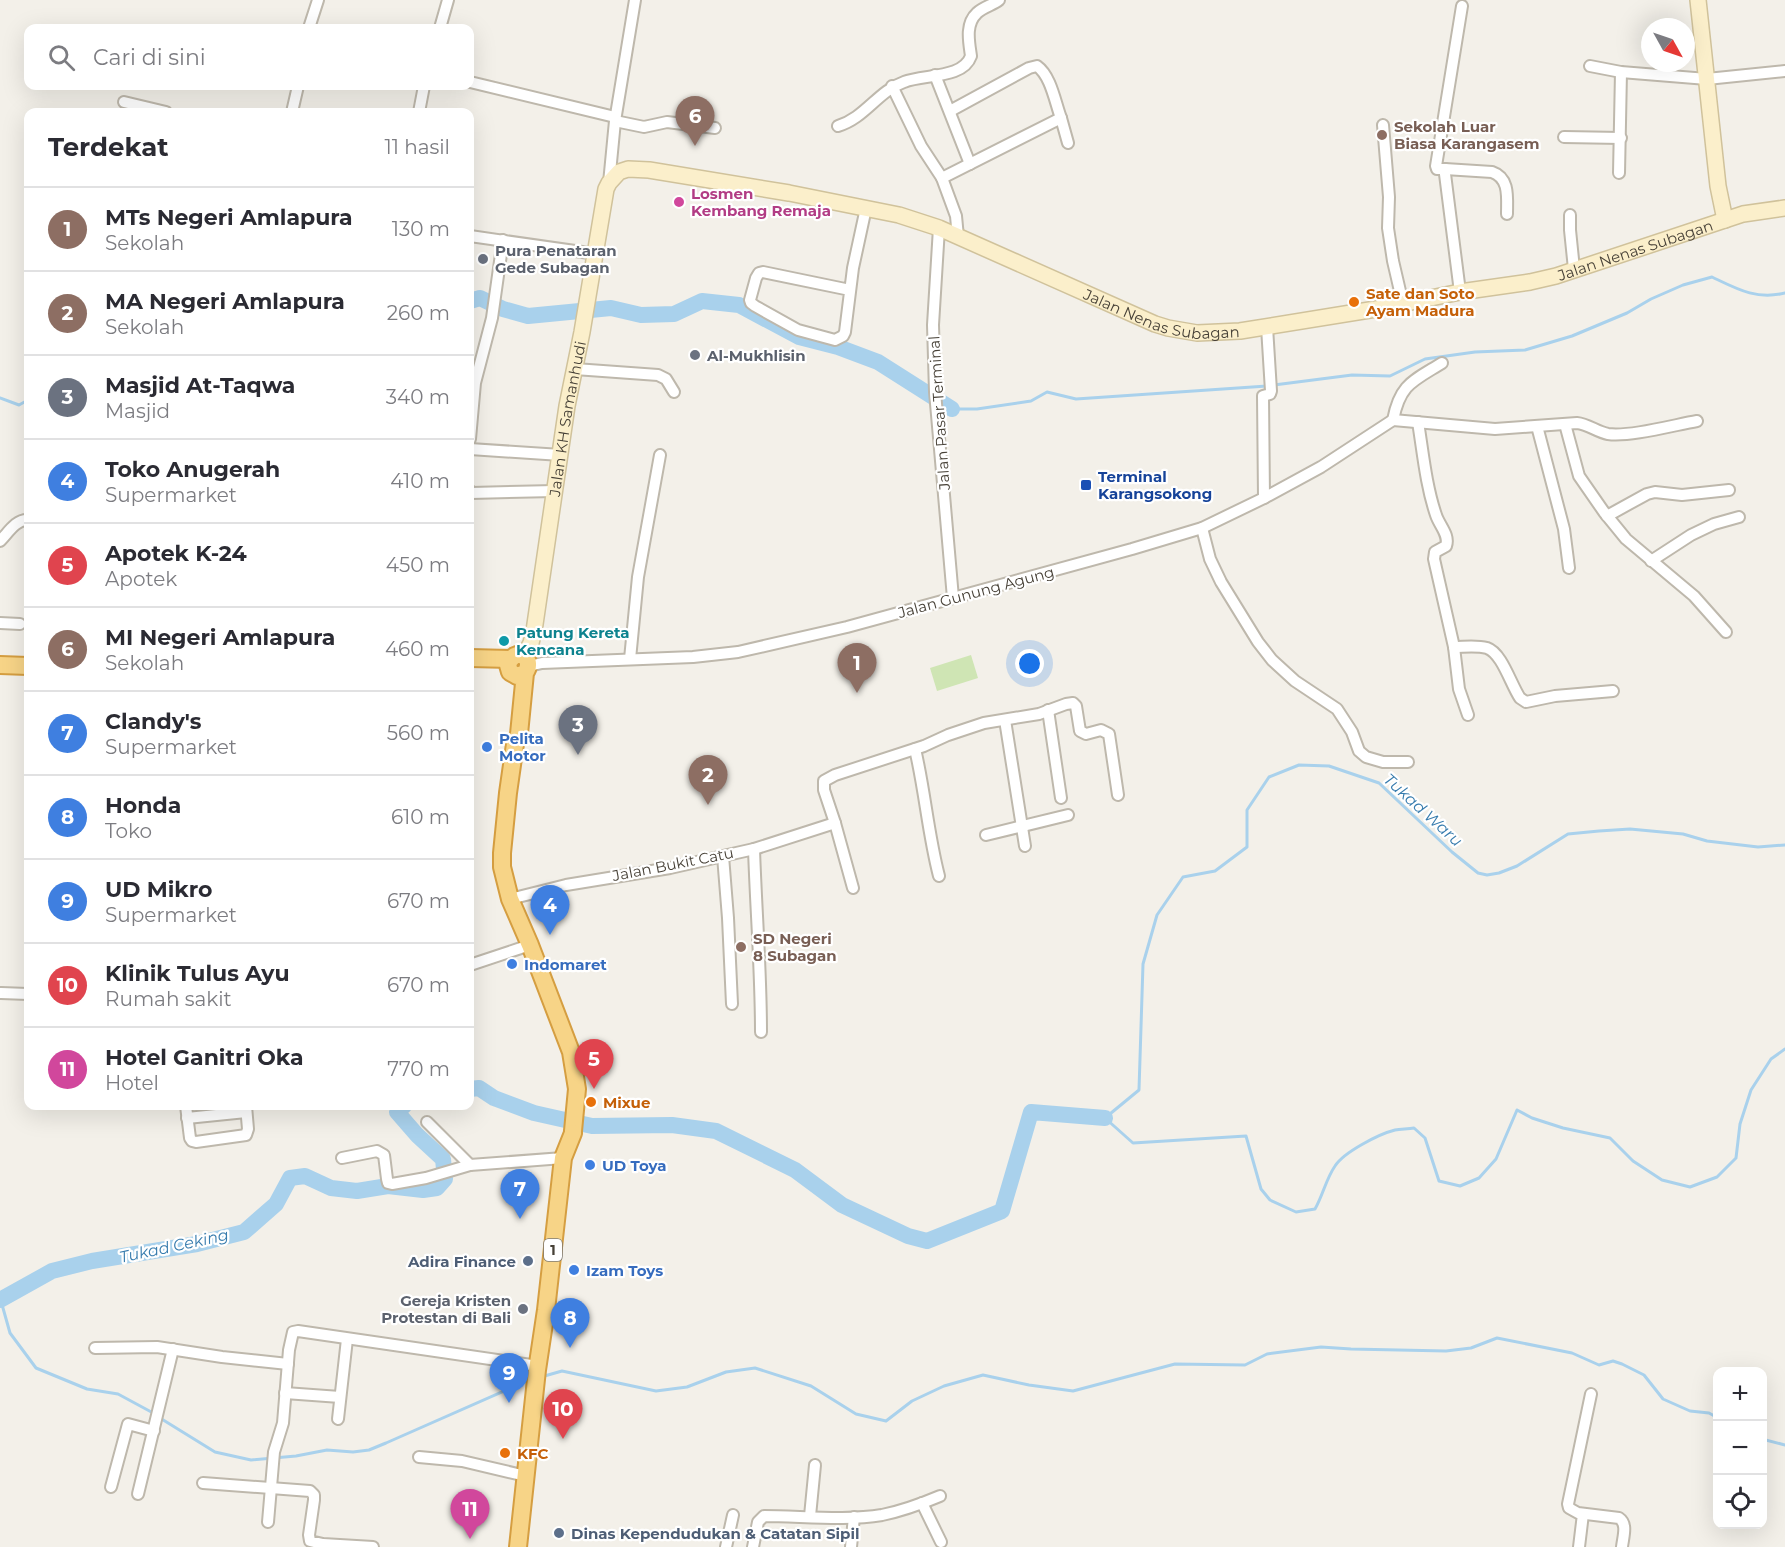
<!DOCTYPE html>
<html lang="id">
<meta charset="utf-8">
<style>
:root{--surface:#fff;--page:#f7f7f7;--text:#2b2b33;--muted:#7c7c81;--line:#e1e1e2;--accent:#0f766e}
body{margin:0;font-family:Montserrat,sans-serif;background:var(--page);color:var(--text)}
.controls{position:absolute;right:18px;bottom:18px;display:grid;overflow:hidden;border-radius:12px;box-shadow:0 6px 24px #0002}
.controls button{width:54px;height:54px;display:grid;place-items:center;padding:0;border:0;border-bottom:2px solid var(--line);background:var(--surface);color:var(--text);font:30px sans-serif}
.compass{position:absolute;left:1641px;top:18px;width:54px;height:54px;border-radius:50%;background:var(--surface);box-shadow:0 6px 24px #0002;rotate:130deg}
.you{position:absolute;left:1030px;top:664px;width:21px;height:21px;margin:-15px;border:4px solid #fff;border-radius:50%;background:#1a73e8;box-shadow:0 0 0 9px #1a73e833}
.badge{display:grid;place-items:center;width:39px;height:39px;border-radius:50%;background:var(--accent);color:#fff;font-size:20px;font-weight:700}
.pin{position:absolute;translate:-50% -50px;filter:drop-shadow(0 2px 3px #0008)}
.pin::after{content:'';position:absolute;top:32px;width:21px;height:18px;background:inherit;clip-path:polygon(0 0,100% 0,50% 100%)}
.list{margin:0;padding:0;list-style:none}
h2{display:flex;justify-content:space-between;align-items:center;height:78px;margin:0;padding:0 24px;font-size:26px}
h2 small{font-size:20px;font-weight:400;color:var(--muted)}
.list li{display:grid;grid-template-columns:39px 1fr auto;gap:18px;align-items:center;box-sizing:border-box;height:84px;padding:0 24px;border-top:2px solid var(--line)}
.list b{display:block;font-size:22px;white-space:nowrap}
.list p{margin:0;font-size:20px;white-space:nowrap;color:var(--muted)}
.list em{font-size:20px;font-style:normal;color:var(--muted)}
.icon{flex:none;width:33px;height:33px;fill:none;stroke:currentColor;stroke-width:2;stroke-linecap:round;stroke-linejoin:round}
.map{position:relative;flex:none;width:1785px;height:1547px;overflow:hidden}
.search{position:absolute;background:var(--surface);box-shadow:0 6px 24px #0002;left:24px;top:24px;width:450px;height:66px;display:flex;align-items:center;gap:15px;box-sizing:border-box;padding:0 21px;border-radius:12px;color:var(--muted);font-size:22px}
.panel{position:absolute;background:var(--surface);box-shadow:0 6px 24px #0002;left:24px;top:108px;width:450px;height:1002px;border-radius:12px}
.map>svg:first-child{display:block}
.green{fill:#cfe5b4}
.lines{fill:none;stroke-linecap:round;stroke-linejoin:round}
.stream{stroke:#a9d1ec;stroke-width:3}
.river{stroke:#a9d1ec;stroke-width:16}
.minor-casing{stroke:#beb8ac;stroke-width:14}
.secondary-casing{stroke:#d0c29b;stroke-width:18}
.trunk-casing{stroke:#d59e41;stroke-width:20}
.minor{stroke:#fff;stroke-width:10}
.secondary{stroke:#fbefcb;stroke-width:15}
.trunk{stroke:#f7d487;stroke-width:16}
.education-dot{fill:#8d6e63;stroke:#fff;stroke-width:2}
.hotel-dot{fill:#d1479c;stroke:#fff;stroke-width:2}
.worship-dot{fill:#6b7280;stroke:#fff;stroke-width:2}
.food-dot{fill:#e8710a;stroke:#fff;stroke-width:2}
.transit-dot{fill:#1a4fb4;stroke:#fff;stroke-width:2}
.culture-dot{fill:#0f9aa8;stroke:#fff;stroke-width:2}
.shop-dot{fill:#3f7fe0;stroke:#fff;stroke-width:2}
.service-dot{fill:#5c6f8a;stroke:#fff;stroke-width:2}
.labels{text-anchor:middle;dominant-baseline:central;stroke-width:4.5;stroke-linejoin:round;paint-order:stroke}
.shield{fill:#fff;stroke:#7e7a73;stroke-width:1.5}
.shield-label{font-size:14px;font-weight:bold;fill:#474137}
.education-label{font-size:15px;font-weight:bold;fill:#785e54;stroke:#fff;text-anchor:start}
.hotel-label{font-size:15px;font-weight:bold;fill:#b23c85;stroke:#fff;text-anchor:start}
.worship-label{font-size:15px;font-weight:bold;fill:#5b616d;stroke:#fff;text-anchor:start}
.street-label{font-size:15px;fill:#474137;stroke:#fff}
.food-label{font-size:15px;font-weight:bold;fill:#c56008;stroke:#fff;text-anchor:start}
.transit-label{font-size:15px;font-weight:bold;fill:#164399;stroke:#fff;text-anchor:start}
.culture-label{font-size:15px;font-weight:bold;fill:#0d838f;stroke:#fff;text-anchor:start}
.shop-label{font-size:15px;font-weight:bold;fill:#366cbe;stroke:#fff;text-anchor:start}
.service-label{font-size:15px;font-weight:bold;fill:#4e5e75;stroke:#fff;text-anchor:end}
.water-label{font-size:16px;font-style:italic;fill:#367bad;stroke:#fff}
</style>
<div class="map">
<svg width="1785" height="1547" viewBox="0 0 1785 1547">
<rect width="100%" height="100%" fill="#f3f0e9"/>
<path class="green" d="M971,655L978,678L937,691L930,668Z"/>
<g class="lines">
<g class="stream">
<path d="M1274,385L1352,375L1390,376L1425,359L1475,352L1525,350L1572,336L1627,313L1651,299L1683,285L1712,277C1737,289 1756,300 1785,293"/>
<path d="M0,398L19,405L28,400"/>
<path d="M952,409H977L1031,401L1047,392L1076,399L1267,386"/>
<path d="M1785,845L1758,847L1707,841L1683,834L1630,829L1599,831L1568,834L1517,866L1499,873L1487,875L1478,873L1452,852L1379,783L1329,766L1299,765L1269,777L1247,810V847L1215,871L1183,877L1157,915L1143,964L1139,1090L1105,1118L1133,1143L1246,1136L1261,1189L1270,1200L1296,1212L1315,1209C1323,1195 1326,1179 1335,1166C1344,1152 1379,1134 1395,1130C1401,1129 1408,1129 1414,1128L1425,1138L1439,1181L1460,1186L1479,1178L1496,1159L1517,1110L1532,1118L1563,1128L1610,1138L1633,1161L1662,1180L1690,1187L1717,1177L1736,1158L1740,1124L1751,1090L1771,1059L1785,1049"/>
<path d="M1,1301L10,1333L36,1368L87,1389L118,1394L155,1414"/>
<path d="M541,1377L562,1371L656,1391L687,1387L726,1372L755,1368L811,1386L856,1414L886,1421L912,1401L944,1386L983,1375L1029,1385L1073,1391L1175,1364L1245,1365L1267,1354L1321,1347L1351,1349L1446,1351L1471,1348L1497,1338L1572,1353L1599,1365L1613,1361L1622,1364L1644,1375L1663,1399L1690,1411L1709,1413L1718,1418"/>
<path d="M160,1418L215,1452L251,1460L296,1456L327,1450L353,1452L369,1450L386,1443L529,1380"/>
<path d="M1762,1439L1785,1445"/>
</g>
<g class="river">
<path d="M470,301L480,298L503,309L528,316L611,308L641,315L674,314L702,301L739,305L799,337L838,347L878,362L952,409"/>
<path d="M470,1089L479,1088L494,1098L534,1113L592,1126L672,1125L716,1131L795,1170L842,1205L908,1236L927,1241L1002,1211L1031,1112L1105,1118"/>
<path d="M0,1300L52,1271L92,1261L197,1244L244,1232L276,1204L290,1178L305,1176L331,1188L357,1191L388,1186L423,1190L437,1188L445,1179L443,1159L417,1135L397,1112L404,1106"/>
</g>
<g class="minor-casing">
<g id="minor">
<path d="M309,28L318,0"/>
<path d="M440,28L448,0"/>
<path d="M1590,66L1621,72L1707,79L1785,71"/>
<path d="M935,75L970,164"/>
<path d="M470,82L615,117"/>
<path d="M892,86L921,146L942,178"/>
<path d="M124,102L166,112"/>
<path d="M950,111L1029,68L1037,66C1051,76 1055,102 1061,118"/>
<path d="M292,112L298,86"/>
<path d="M419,112L424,86"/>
<path d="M615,121L644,127L667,122L715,128"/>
<path d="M1383,125L1389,197L1388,228L1393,261L1403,304"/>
<path d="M838,126C865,118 878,91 904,82C924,74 963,79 971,56C969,42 965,24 977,13C983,7 993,5 999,0"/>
<path d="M1564,137L1621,138"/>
<path d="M1445,169L1492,172C1510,178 1507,198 1507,214"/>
<path d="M1619,173L1621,72"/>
<path d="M609,183L615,121L635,0"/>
<path d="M1570,215V230L1574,269"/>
<path d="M939,228L933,325L935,392L953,598"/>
<path d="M470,236L596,254"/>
<path d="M958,237L956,216L942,178L1061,118L1068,143"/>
<path d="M850,290L763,272L759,273L756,278L750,300L751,303L755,306L798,330L835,340L843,336L845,332L853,268L866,208"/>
<path d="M1460,292L1445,174V169H1437L1436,166L1462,6"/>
<path d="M575,369L658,375L666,379L674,392"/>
<path d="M1393,420L1495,429L1577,423C1588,424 1597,432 1608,434C1630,437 1674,425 1697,421"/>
<path d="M1393,420C1400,384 1413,381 1442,363"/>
<path d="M1418,422C1423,453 1426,486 1436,515C1439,525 1450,535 1446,546L1435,552L1434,559L1454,647L1459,689L1468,715"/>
<path d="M1565,424L1579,476L1604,512L1626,539L1694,596L1726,632"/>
<path d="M1537,426L1564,529L1569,568"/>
<path d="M470,439L475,383L492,318L503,240"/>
<path d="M470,449L561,455"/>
<path d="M470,491L471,493L555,491"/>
<path d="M1264,498L1263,396L1270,394L1271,391L1267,327"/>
<path d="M1607,516L1647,494L1655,492L1682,495L1729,490"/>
<path d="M1202,528L1210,559L1221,582L1258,642L1272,660L1295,681L1337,709L1352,732L1359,751L1366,757L1383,762H1408"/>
<path d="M0,541C8,533 16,519 28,520"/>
<path d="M1651,561L1691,535L1714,524L1739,517"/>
<path d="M0,623L20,624"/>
<path d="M1454,647C1464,647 1476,645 1487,648C1502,653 1511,685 1520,698L1526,702L1555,696L1613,691"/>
<path d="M630,659L638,577L660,455"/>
<path d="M529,666L542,663L693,657L738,652L847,627L1132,549L1202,528L1264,498L1321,467L1393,420"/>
<path d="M1048,710L1061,798"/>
<path d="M1005,720L1025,846"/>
<path d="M915,749C925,791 928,834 939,876"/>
<path d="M986,835L1068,815"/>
<path d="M754,849C756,910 761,971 761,1032"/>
<path d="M723,856L728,918L732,1004"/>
<path d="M853,888L835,823L824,790V781L835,775L924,746L948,735L984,723L1039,714L1066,704L1073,703L1076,706L1080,731L1086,734L1101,730L1109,734L1118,795"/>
<path d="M510,899L566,885L670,868L754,849L835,823"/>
<path d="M470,965L530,945"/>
<path d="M1,993L28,994"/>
<path d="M186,1106L190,1138L192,1141L196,1142L246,1135L248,1129L246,1106"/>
<path d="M187,1118L246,1112"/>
<path d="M427,1122L470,1165"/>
<path d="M342,1158L377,1151L384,1155L387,1179L388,1183L392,1184L426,1178L470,1165L563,1158"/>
<path d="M95,1348L157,1347L222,1357L288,1364"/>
<path d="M285,1393L340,1397"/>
<path d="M1591,1394L1568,1504L1569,1508L1578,1513L1619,1518C1628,1524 1623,1537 1622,1547"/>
<path d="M338,1419L347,1339"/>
<path d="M419,1457L462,1461L526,1476"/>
<path d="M203,1483L310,1491L314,1495V1500L309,1535L310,1541L323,1544L373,1547"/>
<path d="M111,1487L128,1424L154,1431"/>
<path d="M138,1494L173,1349"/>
<path d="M922,1503L941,1542"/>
<path d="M810,1516L815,1465"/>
<path d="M268,1522L274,1452L283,1423L289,1350L293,1332L298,1331C378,1342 458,1354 538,1366"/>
<path d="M726,1547L733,1515"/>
<path d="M753,1547L758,1522L764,1516C801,1516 846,1521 882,1515C902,1511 921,1504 940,1496"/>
<path d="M851,1547L854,1517"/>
<path d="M1579,1547L1583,1514"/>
</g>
</g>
<g class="secondary-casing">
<g id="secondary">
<path d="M1698,0L1718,186L1725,220"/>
<path id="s1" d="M524,656L531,643L534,631L567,406L582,332L606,189L609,183L619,172L628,169L649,170L789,193L899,215L939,228L1155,324L1168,328L1197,333L1240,331L1382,308L1460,292L1530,282L1556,276L1743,214L1785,208"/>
</g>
</g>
<g class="trunk-casing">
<g id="trunk">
<path d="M470,658L510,659"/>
<path d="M0,665L28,666"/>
<path d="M525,673L517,676L510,672L508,665C514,646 536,657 525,673L519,734L515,744L508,793L502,853V867L510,899L530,945L571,1052L577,1089L573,1131"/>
<path d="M518,1547L537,1370L546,1310L563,1158L573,1133"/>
</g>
</g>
<use href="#minor" class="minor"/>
<use href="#secondary" class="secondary"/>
<use href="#trunk" class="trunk"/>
</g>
<g class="education-dot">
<circle cx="1382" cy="135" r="6"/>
<circle cx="741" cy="947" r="6"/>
</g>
<circle class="hotel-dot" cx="679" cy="202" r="6"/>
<g class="worship-dot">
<circle cx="483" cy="259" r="6"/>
<circle cx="695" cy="355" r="6"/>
<circle cx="523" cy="1309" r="6"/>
</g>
<g class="food-dot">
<circle cx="1354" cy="302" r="6"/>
<circle cx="591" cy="1102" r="6"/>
<circle cx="505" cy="1453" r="6"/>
</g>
<rect class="transit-dot" x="1080" y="479" width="12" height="12" rx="3"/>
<circle class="culture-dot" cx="504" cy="641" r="6"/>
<g class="shop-dot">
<circle cx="487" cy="747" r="6"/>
<circle cx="512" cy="964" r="6"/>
<circle cx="590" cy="1165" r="6"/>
<circle cx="574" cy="1270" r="6"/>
</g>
<g class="service-dot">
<circle cx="528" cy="1261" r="6"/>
<circle cx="559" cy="1533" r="6"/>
</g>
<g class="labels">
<rect class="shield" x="544" y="1239" width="18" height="22" rx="4.5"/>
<g class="shield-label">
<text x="553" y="1250">1</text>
</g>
<g class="education-label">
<text x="1394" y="126">Sekolah Luar<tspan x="1394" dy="17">Biasa Karangasem</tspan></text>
<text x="753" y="938">SD Negeri<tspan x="753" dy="17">8 Subagan</tspan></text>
</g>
<g class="hotel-label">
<text x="691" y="193">Losmen<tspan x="691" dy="17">Kembang Remaja</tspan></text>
</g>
<g class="worship-label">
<text x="495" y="250">Pura Penataran<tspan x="495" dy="17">Gede Subagan</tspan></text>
<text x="707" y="355">Al-Mukhlisin</text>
<text x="511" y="1300" text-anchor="end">Gereja Kristen<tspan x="511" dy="17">Protestan di Bali</tspan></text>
</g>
<g class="street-label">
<text stroke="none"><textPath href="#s1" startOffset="1550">Jalan Nenas Subagan</textPath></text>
<text stroke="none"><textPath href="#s1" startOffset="1064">Jalan Nenas Subagan</textPath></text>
<text transform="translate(939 413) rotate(-94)">Jalan Pasar Terminal</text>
<text stroke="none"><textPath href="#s1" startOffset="242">Jalan KH Samanhudi</textPath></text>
<text transform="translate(976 592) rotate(-15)">Jalan Gunung Agung</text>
<text transform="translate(673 864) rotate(-11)">Jalan Bukit Catu</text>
</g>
<g class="food-label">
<text x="1366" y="293">Sate dan Soto<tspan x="1366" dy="17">Ayam Madura</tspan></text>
<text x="603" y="1102">Mixue</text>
<text x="517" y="1453">KFC</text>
</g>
<g class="transit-label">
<text x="1098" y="476">Terminal<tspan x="1098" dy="17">Karangsokong</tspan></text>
</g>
<g class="culture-label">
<text x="516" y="632">Patung Kereta<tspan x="516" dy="17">Kencana</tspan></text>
</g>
<g class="shop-label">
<text x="499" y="738">Pelita<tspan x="499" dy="17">Motor</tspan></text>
<text x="524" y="964">Indomaret</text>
<text x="602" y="1165">UD Toya</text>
<text x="586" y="1270">Izam Toys</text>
</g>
<g class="service-label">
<text x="516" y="1261">Adira Finance</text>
<text x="571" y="1533" text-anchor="start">Dinas Kependudukan &amp; Catatan Sipil</text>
</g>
<g class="water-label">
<text transform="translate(1423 810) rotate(42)">Tukad Waru</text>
<text transform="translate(174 1246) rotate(-12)">Tukad Ceking</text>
</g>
</g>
</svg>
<div class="controls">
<button>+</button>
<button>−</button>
<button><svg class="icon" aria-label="locate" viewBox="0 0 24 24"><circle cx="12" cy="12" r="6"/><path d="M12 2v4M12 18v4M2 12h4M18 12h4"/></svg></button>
</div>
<svg class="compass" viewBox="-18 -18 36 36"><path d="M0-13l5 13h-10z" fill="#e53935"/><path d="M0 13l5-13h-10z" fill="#7c7c81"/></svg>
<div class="you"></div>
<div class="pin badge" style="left:857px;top:693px;background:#8d6e63">1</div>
<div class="pin badge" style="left:708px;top:805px;background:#8d6e63">2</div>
<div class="pin badge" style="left:578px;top:755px;background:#6b7280">3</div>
<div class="pin badge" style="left:550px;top:935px;background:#3f7fe0">4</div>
<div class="pin badge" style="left:594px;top:1089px;background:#e0444e">5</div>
<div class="pin badge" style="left:695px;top:146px;background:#8d6e63">6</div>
<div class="pin badge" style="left:520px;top:1219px;background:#3f7fe0">7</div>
<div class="pin badge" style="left:570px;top:1348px;background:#3f7fe0">8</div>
<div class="pin badge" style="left:509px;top:1403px;background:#3f7fe0">9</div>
<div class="pin badge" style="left:563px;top:1439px;background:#e0444e">10</div>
<div class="pin badge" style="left:470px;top:1539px;background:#d1479c">11</div>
<div class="search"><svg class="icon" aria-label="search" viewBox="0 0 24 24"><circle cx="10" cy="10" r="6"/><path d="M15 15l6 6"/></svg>Cari di sini</div>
<section class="panel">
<h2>Terdekat<small>11 hasil</small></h2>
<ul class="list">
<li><span class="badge" style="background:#8d6e63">1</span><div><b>MTs Negeri Amlapura</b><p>Sekolah</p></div><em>130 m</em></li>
<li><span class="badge" style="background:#8d6e63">2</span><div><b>MA Negeri Amlapura</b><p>Sekolah</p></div><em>260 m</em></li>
<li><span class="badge" style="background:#6b7280">3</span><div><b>Masjid At-Taqwa</b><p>Masjid</p></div><em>340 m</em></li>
<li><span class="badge" style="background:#3f7fe0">4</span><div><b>Toko Anugerah</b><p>Supermarket</p></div><em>410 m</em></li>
<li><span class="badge" style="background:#e0444e">5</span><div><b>Apotek K-24</b><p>Apotek</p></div><em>450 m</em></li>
<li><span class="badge" style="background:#8d6e63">6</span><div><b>MI Negeri Amlapura</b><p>Sekolah</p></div><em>460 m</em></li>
<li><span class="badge" style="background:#3f7fe0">7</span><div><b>Clandy's</b><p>Supermarket</p></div><em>560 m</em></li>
<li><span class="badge" style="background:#3f7fe0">8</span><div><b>Honda</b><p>Toko</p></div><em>610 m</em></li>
<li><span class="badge" style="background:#3f7fe0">9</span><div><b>UD Mikro</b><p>Supermarket</p></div><em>670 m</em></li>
<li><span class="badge" style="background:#e0444e">10</span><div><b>Klinik Tulus Ayu</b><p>Rumah sakit</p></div><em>670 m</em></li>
<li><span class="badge" style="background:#d1479c">11</span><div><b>Hotel Ganitri Oka</b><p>Hotel</p></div><em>770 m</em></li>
</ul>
</section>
</div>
